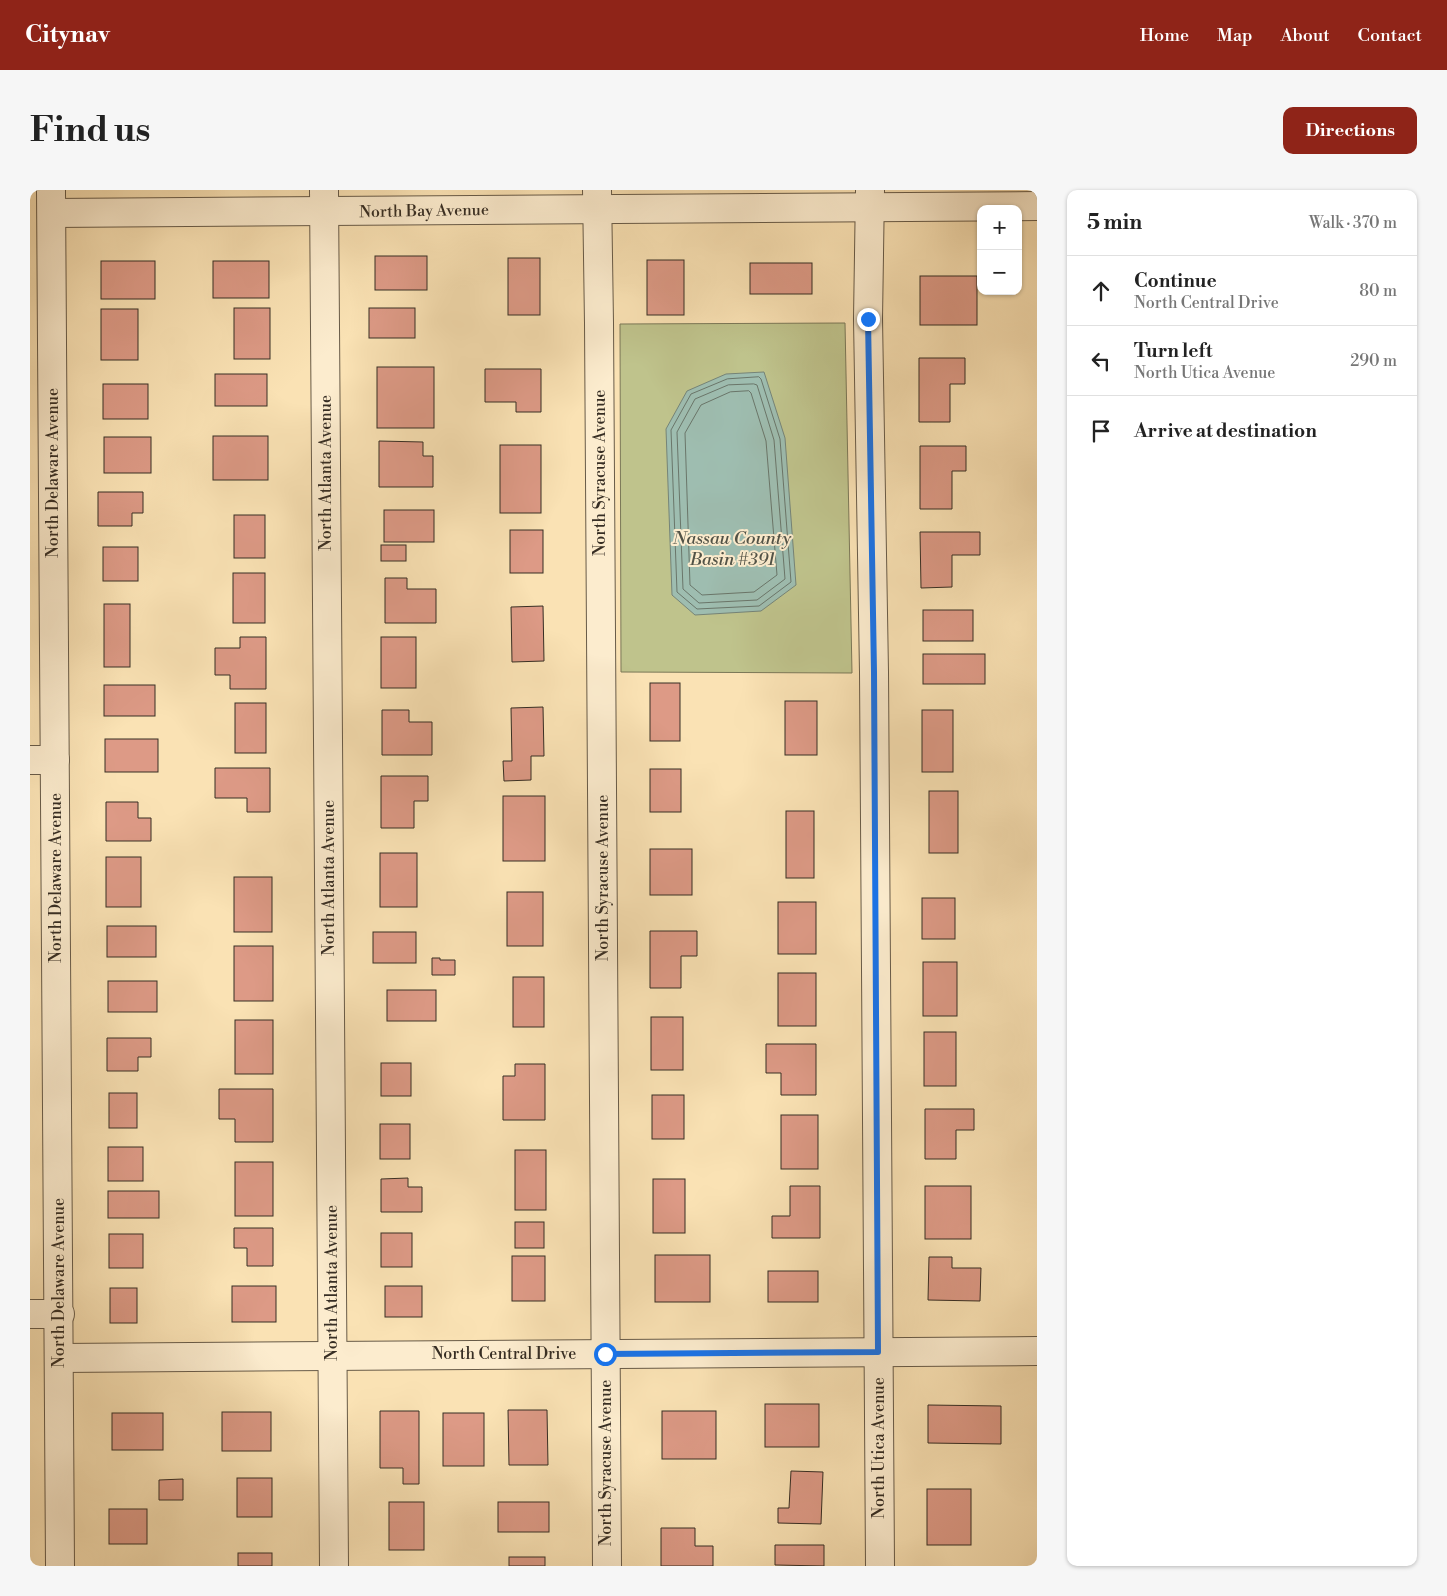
<!DOCTYPE html>
<meta charset="utf-8">
<style>
:root{--surface:#fff;--page:#f6f6f6;--text:#222;--muted:#767676;--line:#e0e0e0;--accent:#8f2418}
body{margin:0;font-family:"Libre Bodoni",serif;background:var(--page);color:var(--text)}
.controls{position:absolute;right:15px;top:15px;display:grid;overflow:hidden;border-radius:10px;box-shadow:0 1px 4px #0004}
.controls button{width:45px;height:45px;display:grid;place-items:center;padding:0;border:0;border-bottom:1px solid var(--line);background:var(--surface);color:var(--text);font:25px sans-serif}
.stop{position:absolute;width:15px;height:15px;margin:-11px;border:4px solid #1a73e8;border-radius:50%;background:#fff}
.stop.end{background:#1a73e8;border-color:#fff;box-shadow:0 1px 5px #0008}
.list{margin:0;padding:0;list-style:none}
h2{display:flex;justify-content:space-between;align-items:center;height:65px;margin:0;padding:0 20px;font-size:21px}
h2 small{font-size:16px;font-weight:400;color:var(--muted)}
.list li{display:grid;grid-template-columns:32px 1fr auto;gap:15px;align-items:center;box-sizing:border-box;height:70px;padding:0 20px;border-top:1px solid var(--line)}
.list b{display:block;font-size:19px;white-space:nowrap}
.list p{margin:0;font-size:16px;white-space:nowrap;color:var(--muted)}
.list em{font-size:16px;font-style:normal;color:var(--muted)}
.icon{flex:none;width:28px;height:28px;fill:none;stroke:currentColor;stroke-width:2;stroke-linecap:round;stroke-linejoin:round}
.map{position:relative;flex:none;width:1007px;height:1376px;overflow:hidden;border-radius:10px}
header{display:flex;align-items:center;gap:30px;box-sizing:border-box;height:70px;padding:0 25px;background:var(--accent);color:#fff}
header strong{font-size:24px}
nav{display:flex;gap:28px;margin-inline-start:auto;font-size:18px}
.intro{display:flex;align-items:center;justify-content:space-between;box-sizing:border-box;height:120px;padding:0 30px}
h1{margin:0;font-size:35px}
.button{padding:12px 22px;border-radius:10px;background:var(--accent);color:#fff;font-size:18px;font-weight:700}
main{display:flex;gap:30px;padding:0 30px}
aside{flex:1;background:var(--surface);border-radius:10px;box-shadow:0 1px 4px #0004}
.map>svg:first-child{display:block}
.green{fill:#bfc38c;stroke:#7b7858}
.water{fill:#9ebdb0;stroke:#758478}
.lines{fill:none;stroke-linecap:round;stroke-linejoin:round}
.shore{stroke:#6a766a;stroke-width:1}
.building{fill:#dd9a86;stroke:#372e24}
.minor-casing{stroke:#685b48;stroke-width:30}
.minor{stroke:#fcecce;stroke-width:28}
.route{stroke:#1a73e8;stroke-width:6}
.labels{text-anchor:middle;dominant-baseline:central;stroke-width:4;stroke-linejoin:round;paint-order:stroke}
.street-label{font-size:16px;fill:#372e24;stroke:#fcecce}
.water-label{font-size:18px;font-style:italic;fill:#515247;stroke:#fcecce}
</style>
<header>
<strong>Citynav</strong>
<nav><a>Home</a><a>Map</a><a>About</a><a>Contact</a></nav>
</header>
<div class="intro"><h1>Find us</h1><a class="button">Directions</a></div>
<main>
<div class="map">
<svg width="1007" height="1376" viewBox="0 0 1007 1376">
<rect width="100%" height="100%" fill="#fae2b4"/>
<filter id="stains"><feTurbulence type="fractalNoise" baseFrequency=".004" numOctaves="4"/><feColorMatrix values="0 0 0 0 .2 0 0 0 0 .09 0 0 0 0 .02 0 0 0 .5 -.17"/></filter>
<radialGradient id="worn" r=".72"><stop offset=".6" stop-color="#630" stop-opacity="0"/><stop offset="1" stop-color="#630" stop-opacity=".3"/></radialGradient>
<path class="green" d="M815,133L822,483L591,482L590,134Z"/>
<path class="water" d="M734,182L755,248L766,395L731,421L665,425L642,405L636,239L657,201L696,184Z"/>
<g class="lines">
<g class="shore">
<path d="M729,187L731,189L750,249L761,392L729,416L667,419L647,402L641,240L661,204L697,189Z"/>
<path d="M724,194L727,195L744,250L755,389L727,410L669,413L653,399L647,242L665,209L698,195Z"/>
<path d="M719,201L721,203L736,251L747,385L724,402L672,405L660,395L655,243L671,215L700,202Z"/>
</g>
</g>
<g class="building">
<rect x="345" y="66" width="52" height="34"/>
<rect x="478" y="68" width="32" height="57"/>
<rect x="617" y="70" width="37" height="55"/>
<rect x="71" y="71" width="54" height="38"/>
<rect x="183" y="71" width="56" height="37"/>
<rect x="720" y="73" width="62" height="31"/>
<rect x="890" y="86" width="57" height="49"/>
<rect x="204" y="118" width="36" height="51"/>
<rect x="339" y="118" width="46" height="30"/>
<rect x="71" y="119" width="37" height="51"/>
<path d="M889,168H935V194H920V232H889Z"/>
<rect x="347" y="177" width="57" height="61"/>
<path d="M455,179H511V222H486V212H455Z"/>
<rect x="185" y="184" width="52" height="32"/>
<rect x="73" y="194" width="45" height="35"/>
<rect x="183" y="246" width="55" height="44"/>
<rect x="74" y="247" width="47" height="36"/>
<path d="M349,251L393,252V266H403V297H349Z"/>
<rect x="470" y="255" width="41" height="68"/>
<path d="M890,256H936V281H922V319H890Z"/>
<path d="M68,302H113V323H102V336H68Z"/>
<rect x="354" y="320" width="50" height="32"/>
<rect x="204" y="325" width="31" height="43"/>
<rect x="480" y="340" width="33" height="43"/>
<path d="M890,342H950V365H922V397L891,398Z"/>
<rect x="351" y="355" width="25" height="16"/>
<rect x="73" y="357" width="35" height="34"/>
<rect x="203" y="383" width="32" height="50"/>
<path d="M355,388H377V399H406V433H355Z"/>
<rect x="74" y="414" width="26" height="63"/>
<path d="M513,416L514,471L482,472L481,417Z"/>
<rect x="893" y="420" width="50" height="31"/>
<path d="M210,447H236V499H200V485H185V458H210Z"/>
<rect x="351" y="447" width="35" height="51"/>
<rect x="893" y="464" width="62" height="30"/>
<rect x="620" y="493" width="30" height="58"/>
<rect x="74" y="495" width="51" height="31"/>
<rect x="755" y="511" width="32" height="54"/>
<rect x="205" y="513" width="31" height="50"/>
<path d="M513,517L514,566H501V590L474,591L473,571H482L481,518Z"/>
<path d="M352,520H379V532H402V565H352Z"/>
<rect x="892" y="520" width="31" height="62"/>
<rect x="75" y="549" width="53" height="33"/>
<path d="M185,578H240V622H217V608H185Z"/>
<rect x="620" y="579" width="31" height="43"/>
<path d="M351,586H398V611H384V638H351Z"/>
<rect x="899" y="601" width="29" height="62"/>
<rect x="473" y="606" width="42" height="65"/>
<path d="M76,612H108V628H121V651H76Z"/>
<rect x="756" y="621" width="28" height="67"/>
<rect x="620" y="659" width="42" height="46"/>
<rect x="350" y="663" width="37" height="54"/>
<rect x="76" y="667" width="35" height="50"/>
<rect x="204" y="687" width="38" height="55"/>
<rect x="477" y="702" width="36" height="54"/>
<rect x="892" y="708" width="33" height="41"/>
<rect x="748" y="712" width="38" height="52"/>
<rect x="77" y="736" width="49" height="31"/>
<path d="M620,741H667V766H651V798H620Z"/>
<rect x="343" y="742" width="43" height="31"/>
<rect x="204" y="756" width="39" height="55"/>
<path d="M402,768H410V770H425V785H402Z"/>
<rect x="893" y="772" width="34" height="54"/>
<rect x="748" y="783" width="38" height="53"/>
<rect x="483" y="787" width="31" height="50"/>
<rect x="78" y="791" width="49" height="31"/>
<rect x="357" y="800" width="49" height="31"/>
<rect x="621" y="827" width="32" height="53"/>
<rect x="205" y="830" width="38" height="54"/>
<rect x="894" y="842" width="32" height="54"/>
<path d="M77,848H121V867H108V881H77Z"/>
<path d="M736,854H786V905H751V883H736Z"/>
<rect x="351" y="873" width="30" height="33"/>
<path d="M485,874H515V930H473V886H485Z"/>
<path d="M189,899H243V952H205V929H189Z"/>
<rect x="79" y="903" width="28" height="35"/>
<rect x="622" y="905" width="32" height="44"/>
<path d="M895,919H944V940H926V969H895Z"/>
<rect x="751" y="925" width="37" height="54"/>
<rect x="350" y="934" width="30" height="35"/>
<rect x="78" y="957" width="35" height="34"/>
<rect x="485" y="960" width="31" height="60"/>
<rect x="205" y="972" width="38" height="54"/>
<path d="M378,988V997H392V1022H351V989Z"/>
<rect x="623" y="989" width="32" height="54"/>
<path d="M760,996H790V1048H742V1026H760Z"/>
<rect x="895" y="996" width="46" height="53"/>
<rect x="78" y="1001" width="51" height="27"/>
<rect x="485" y="1032" width="29" height="26"/>
<path d="M204,1038H243V1076H217V1058H204Z"/>
<rect x="351" y="1043" width="31" height="34"/>
<rect x="79" y="1044" width="34" height="34"/>
<rect x="625" y="1065" width="55" height="47"/>
<rect x="482" y="1066" width="33" height="45"/>
<path d="M899,1067H922V1078H951L950,1111L898,1110Z"/>
<rect x="738" y="1081" width="50" height="31"/>
<rect x="202" y="1096" width="44" height="36"/>
<rect x="355" y="1096" width="37" height="31"/>
<rect x="80" y="1098" width="27" height="35"/>
<rect x="735" y="1214" width="54" height="43"/>
<path d="M898,1215L971,1216V1254L898,1253Z"/>
<path d="M478,1220H517L518,1275H479Z"/>
<path d="M350,1221H389V1294H373V1278H350Z"/>
<rect x="632" y="1221" width="54" height="48"/>
<rect x="192" y="1222" width="49" height="39"/>
<rect x="82" y="1223" width="51" height="37"/>
<rect x="413" y="1223" width="41" height="53"/>
<path d="M761,1281L793,1282L791,1334L748,1333V1318H759Z"/>
<rect x="207" y="1288" width="35" height="39"/>
<path d="M153,1289V1310H129V1290Z"/>
<rect x="897" y="1299" width="44" height="56"/>
<rect x="359" y="1312" width="35" height="48"/>
<rect x="468" y="1312" width="51" height="30"/>
<rect x="79" y="1319" width="38" height="35"/>
<path d="M631,1338H665V1356H683V1376H631Z"/>
<path d="M745,1355H794V1376L745,1375Z"/>
<rect x="208" y="1363" width="34" height="13"/>
<rect x="479" y="1367" width="36" height="9"/>
</g>
<g class="lines">
<g class="minor-casing">
<g id="minor">
<path d="M21,0L30,1376"/>
<path d="M294,0L304,1376"/>
<path d="M567,0L569,133L577,1376"/>
<path d="M840,0L838,129L844,482L850,1376"/>
<path d="M22,23L1007,16"/>
<path d="M0,570H25"/>
<path d="M0,1124H30"/>
<path d="M30,1168L1007,1161"/>
</g>
</g>
<use href="#minor" class="minor"/>
</g>
<g class="lines">
<path class="route" d="M575,1164L848,1162L844,482L838,129"/>
</g>
<g class="labels">
<g class="street-label">
<text transform="translate(394 21) rotate(-1)">North Bay Avenue</text>
<text transform="translate(23 283) rotate(-90)">North Delaware Avenue</text>
<text transform="translate(296 283) rotate(-90)">North Atlanta Avenue</text>
<text transform="translate(570 283) rotate(-90)">North Syracuse Avenue</text>
<text transform="translate(26 688) rotate(-90)">North Delaware Avenue</text>
<text transform="translate(299 688) rotate(-90)">North Atlanta Avenue</text>
<text transform="translate(573 688) rotate(-90)">North Syracuse Avenue</text>
<text transform="translate(29 1093) rotate(-90)">North Delaware Avenue</text>
<text transform="translate(302 1093) rotate(-90)">North Atlanta Avenue</text>
<text x="474" y="1164">North Central Drive</text>
<text transform="translate(849 1258) rotate(-90)">North Utica Avenue</text>
<text transform="translate(576 1273) rotate(-90)">North Syracuse Avenue</text>
</g>
<g class="water-label">
<text x="702" y="348">Nassau County<tspan x="702" dy="21">Basin #391</tspan></text>
</g>
</g>
<rect width="100%" height="100%" filter="url(#stains)"/>
<rect width="100%" height="100%" fill="url(#worn)"/>
</svg>
<div class="controls">
<button>+</button>
<button>−</button>
</div>
<div class="stop" style="left:575px;top:1164px"></div>
<div class="stop end" style="left:838px;top:129px"></div>
</div>
<aside>
<h2>5 min<small>Walk · 370 m</small></h2>
<ul class="list">
<li><svg class="icon" aria-label="ahead" viewBox="0 0 24 24"><path d="M12 20V5M6 11l6-6 6 6"/></svg><div><b>Continue</b><p>North Central Drive</p></div><em>80 m</em></li>
<li><svg class="icon" aria-label="left" viewBox="0 0 24 24"><path d="M17 20v-9H6M10 6l-5 5 5 5"/></svg><div><b>Turn left</b><p>North Utica Avenue</p></div><em>290 m</em></li>
<li><svg class="icon" aria-label="arrive" viewBox="0 0 24 24"><path d="M6 21V4h12l-3 4 3 4H6"/></svg><div><b>Arrive at destination</b></div></li>
</ul>
</aside>
</main>
